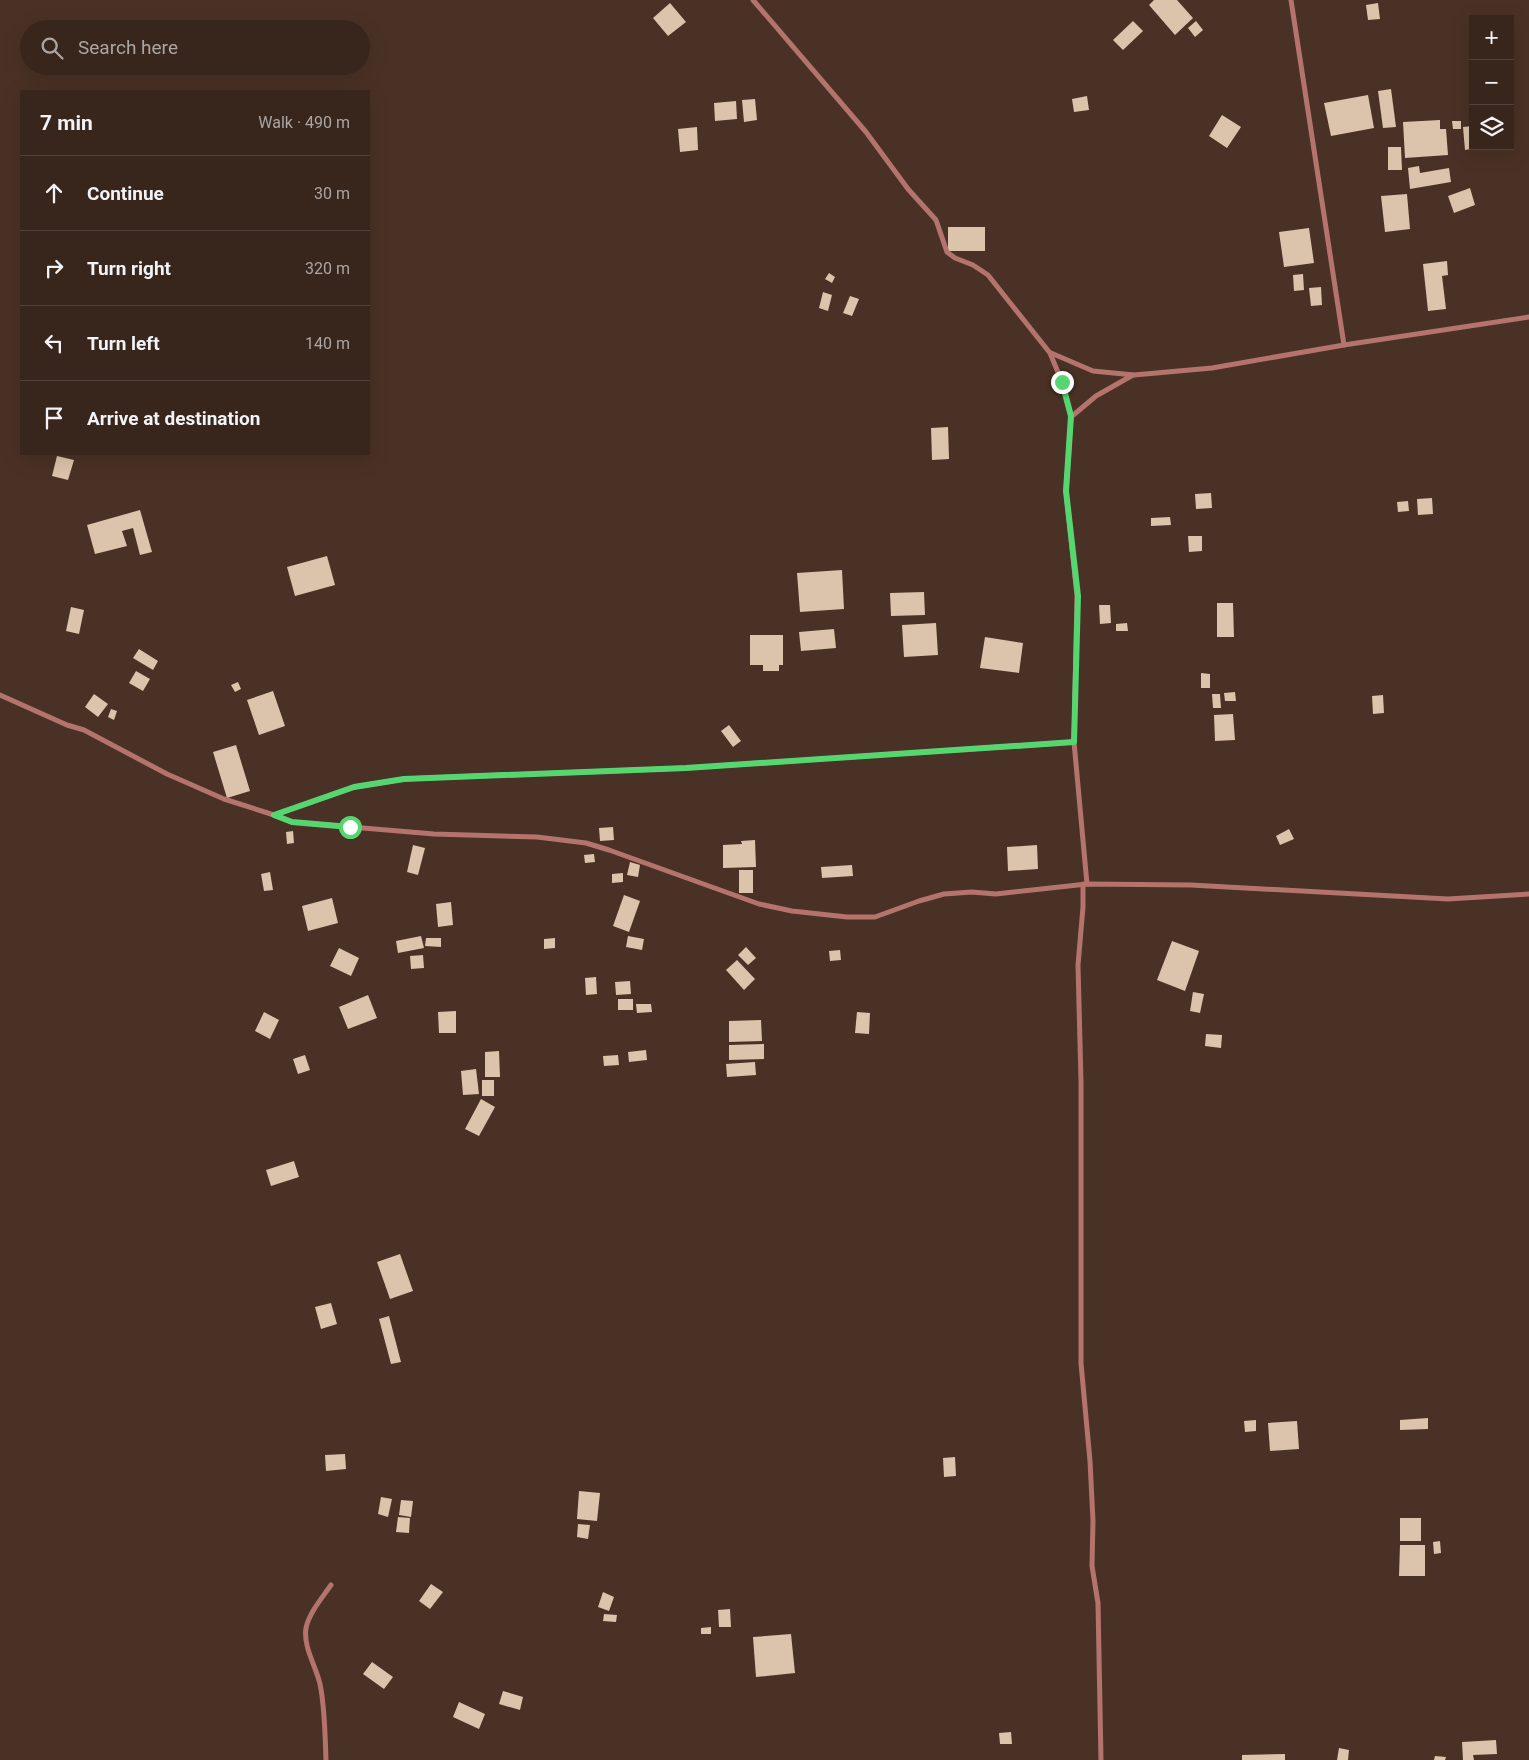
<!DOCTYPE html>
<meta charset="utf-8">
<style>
:root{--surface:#38251c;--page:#3f2d25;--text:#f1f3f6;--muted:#aba5a3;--line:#52423b}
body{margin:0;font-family:Roboto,sans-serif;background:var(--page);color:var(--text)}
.controls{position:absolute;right:15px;top:15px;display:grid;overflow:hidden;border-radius:0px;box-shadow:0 5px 20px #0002}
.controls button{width:45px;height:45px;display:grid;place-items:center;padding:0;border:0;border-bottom:1px solid var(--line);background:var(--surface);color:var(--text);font:25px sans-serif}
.stop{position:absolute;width:15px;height:15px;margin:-11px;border:4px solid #55d671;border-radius:50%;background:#fff}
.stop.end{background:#55d671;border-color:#fff;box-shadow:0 1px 5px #0008}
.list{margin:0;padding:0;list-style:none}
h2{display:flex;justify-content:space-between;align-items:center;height:65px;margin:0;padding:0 20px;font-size:21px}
h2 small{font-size:16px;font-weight:400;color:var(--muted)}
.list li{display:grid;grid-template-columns:32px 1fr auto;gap:15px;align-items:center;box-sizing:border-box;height:75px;padding:0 20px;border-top:1px solid var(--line)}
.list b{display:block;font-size:19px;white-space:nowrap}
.list em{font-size:16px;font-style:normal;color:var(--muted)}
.icon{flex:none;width:28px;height:28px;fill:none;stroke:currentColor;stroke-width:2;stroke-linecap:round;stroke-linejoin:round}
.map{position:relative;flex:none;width:1529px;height:1760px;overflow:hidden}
.search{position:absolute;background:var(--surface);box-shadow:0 5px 20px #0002;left:20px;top:20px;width:350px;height:55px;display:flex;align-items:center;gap:12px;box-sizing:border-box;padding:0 18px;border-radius:28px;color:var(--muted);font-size:19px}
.panel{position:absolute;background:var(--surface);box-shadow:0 5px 20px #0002;left:20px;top:90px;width:350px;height:365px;border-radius:0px}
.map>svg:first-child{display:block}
.building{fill:#dcc3ab}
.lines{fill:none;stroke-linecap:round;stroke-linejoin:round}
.street{stroke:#b5736e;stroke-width:5}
.route{stroke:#55d671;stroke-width:6}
</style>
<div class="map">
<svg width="1529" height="1760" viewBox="0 0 1529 1760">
<rect width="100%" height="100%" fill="#4a3125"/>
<g class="building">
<path d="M1154,0H1177L1193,18L1175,35L1149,5Z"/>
<path d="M670,3L686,22L668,36L653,18Z"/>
<path d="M1378,3L1380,19L1368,20L1366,5Z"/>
<path d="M1133,21L1143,31L1123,50L1113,40Z"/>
<path d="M1196,21L1203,30L1195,37L1188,28Z"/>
<path d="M1391,89L1396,127L1383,128L1378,91Z"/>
<path d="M1368,95L1374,128L1331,136L1324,103Z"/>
<path d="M1087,96L1089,110L1074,112L1072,99Z"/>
<path d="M755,99L757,120L744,122L742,100Z"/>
<path d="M736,101L737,119L715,121L714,103Z"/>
<path d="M1222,115L1241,127L1227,148L1209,136Z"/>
<path d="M1440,120V129H1446L1448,155L1405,158L1403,122Z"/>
<path d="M1452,121H1461V129H1453Z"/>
<path d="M1473,126V146H1476V148L1465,150L1463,127Z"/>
<path d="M697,127L698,150L680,152L678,129Z"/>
<path d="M1388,147H1401L1402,170H1388Z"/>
<path d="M1419,166L1420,173L1449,168L1451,182L1410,189L1408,168Z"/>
<path d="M1470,188L1475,205L1454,213L1448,196Z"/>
<path d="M1407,194L1410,229L1385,232L1381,196Z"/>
<rect x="948" y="227" width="37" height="24"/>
<path d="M1309,228L1314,263L1284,267L1279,232Z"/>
<path d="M1447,261L1448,275L1442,276L1446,309L1428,311L1423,264Z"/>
<path d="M829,273L835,277L832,283L825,279Z"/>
<path d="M1303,274L1304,290L1294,291L1293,275Z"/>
<path d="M1321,287L1322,305L1311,306L1309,288Z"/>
<path d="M823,292L832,295L828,311L819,308Z"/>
<path d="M850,296L859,299L852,316L843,313Z"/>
<path d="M948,427L949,459L932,460L931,428Z"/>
<path d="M57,456L74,460L68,480L52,476Z"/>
<path d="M1211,493L1212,508L1196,509L1195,494Z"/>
<path d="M1432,498L1433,514L1418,515L1417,499Z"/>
<path d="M1408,501L1409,511L1398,512L1397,502Z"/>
<path d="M140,510L152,552L140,555L133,528L122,531L127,546L95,554L87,525Z"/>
<path d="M1170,517L1171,525L1151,526V518Z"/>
<path d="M1188,536H1202V551L1189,552Z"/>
<path d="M327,556L335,585L295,596L287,567Z"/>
<path d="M842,570L844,609L800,612L797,573Z"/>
<path d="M924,592L925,615L891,616L890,593Z"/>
<path d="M1217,603H1233L1234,637H1217Z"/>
<path d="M1099,605H1110L1111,623L1100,624Z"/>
<path d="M71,607L84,610L79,634L66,631Z"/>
<path d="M936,623L938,655L904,657L902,625Z"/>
<path d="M1127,623L1128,631H1116V624Z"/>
<path d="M834,629L836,648L801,651L799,632Z"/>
<path d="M750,635H783V665H779V671H763V665H750Z"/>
<path d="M985,637L1023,643L1019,673L980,668Z"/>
<path d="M139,649L158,661L153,670L133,658Z"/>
<path d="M136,671L150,679L143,691L129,683Z"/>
<path d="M1201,673L1210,674V688H1201Z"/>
<path d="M238,682L241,689L235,692L231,685Z"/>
<path d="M273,691L285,726L259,735L247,700Z"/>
<path d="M1235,692L1236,701H1225L1224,693Z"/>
<path d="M94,694L108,704L98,717L85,707Z"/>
<path d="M1212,694H1220L1221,708H1213Z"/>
<path d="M1383,695L1384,713L1373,714L1372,696Z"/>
<path d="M111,709L117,711L114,720L108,717Z"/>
<path d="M1233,714L1235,740L1215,741L1214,715Z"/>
<path d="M729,725L741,741L733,747L721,731Z"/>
<path d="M236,745L250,791L227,798L213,752Z"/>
<path d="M613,827L614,840L600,841L599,828Z"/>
<path d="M1289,829L1294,839L1280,845L1276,836Z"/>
<path d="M293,831L294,843L287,844L286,832Z"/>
<path d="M755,840L756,867L723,868V845L742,844L741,841Z"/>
<path d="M413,845L425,848L418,875L407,872Z"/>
<path d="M1037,845L1038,869L1008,871L1007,847Z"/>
<path d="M594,854L595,862L585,863L584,855Z"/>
<path d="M630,862L640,865L638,877L627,875Z"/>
<path d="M852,865L853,876L822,878L821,867Z"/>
<rect x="739" y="870" width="14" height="23"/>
<path d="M270,872L273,890L264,891L261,874Z"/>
<path d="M623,873V882L612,883V874Z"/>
<path d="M624,895L640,901L629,932L613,926Z"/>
<path d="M332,898L338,923L308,931L302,906Z"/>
<path d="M451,902L453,925L438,927L436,904Z"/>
<path d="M421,936L424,948L398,953L396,941Z"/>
<path d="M628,936L644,939L642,950L626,947Z"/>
<path d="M426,938H441V947L425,946Z"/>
<path d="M555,938V948L544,949V939Z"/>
<path d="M1172,941L1199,951L1185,991L1157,980Z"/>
<path d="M746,947L756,958L748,965L738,955Z"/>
<path d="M339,948L359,958L351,976L330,966Z"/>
<path d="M840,950L841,960L830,961L829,951Z"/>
<path d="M423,955L424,968L411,969L410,956Z"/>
<path d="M737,960L755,979L744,990L726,970Z"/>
<path d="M596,977L597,994L586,995L585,978Z"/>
<path d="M630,981L631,994L616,995L615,982Z"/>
<path d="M1193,992L1204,994L1200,1013L1190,1011Z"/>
<path d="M368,995L377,1018L348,1029L339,1007Z"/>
<rect x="618" y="999" width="15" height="11"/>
<path d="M636,1004H651L652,1012L637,1013Z"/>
<path d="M456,1011V1033H439L438,1012Z"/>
<path d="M264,1012L279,1020L270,1039L255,1031Z"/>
<path d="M857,1012L870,1013L869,1034L855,1033Z"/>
<path d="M761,1020L762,1041L729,1042V1021Z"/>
<path d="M1206,1034L1222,1035L1221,1048L1205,1046Z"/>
<path d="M764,1044V1059L729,1060V1045Z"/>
<path d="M646,1050L647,1060L629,1062L628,1052Z"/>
<path d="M499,1051L500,1077H485V1052Z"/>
<path d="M305,1055L310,1070L298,1074L293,1059Z"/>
<path d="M618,1055L619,1065L604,1066L603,1056Z"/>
<path d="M755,1062L756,1075L727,1077L726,1064Z"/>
<path d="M476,1069L479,1094L463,1095L461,1071Z"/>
<rect x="482" y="1080" width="12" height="16"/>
<path d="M481,1099L495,1107L479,1136L465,1129Z"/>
<path d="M294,1161L299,1177L271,1186L266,1170Z"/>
<path d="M400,1254L413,1291L390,1299L377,1262Z"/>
<path d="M331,1303L337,1324L321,1329L315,1307Z"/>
<path d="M389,1316L401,1362L391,1364L379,1319Z"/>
<path d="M1428,1418V1429L1400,1430V1420Z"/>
<path d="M1256,1420V1431L1245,1432L1244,1421Z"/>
<path d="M1297,1421L1299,1449L1270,1451L1268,1423Z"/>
<path d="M345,1454L346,1469L326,1471L325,1455Z"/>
<path d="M955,1457L956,1476L944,1477L943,1458Z"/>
<path d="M579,1491L600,1493L597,1521L577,1519Z"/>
<path d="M381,1497L392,1499L388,1517L378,1514Z"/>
<path d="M401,1500L413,1501L411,1517L399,1515Z"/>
<path d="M398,1517L410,1518L409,1533L396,1532Z"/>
<rect x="1400" y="1518" width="21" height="23"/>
<path d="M578,1524L590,1525L588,1539L577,1537Z"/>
<path d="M1440,1541L1441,1553L1434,1554L1433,1542Z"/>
<path d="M1400,1545H1425V1576H1399Z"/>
<path d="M431,1584L443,1592L430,1609L419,1601Z"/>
<path d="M603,1592L614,1597L609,1611L598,1607Z"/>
<path d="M730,1609L731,1627H719L718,1610Z"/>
<path d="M604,1614L617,1615L616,1622L603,1621Z"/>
<path d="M711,1627V1634H701V1628Z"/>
<path d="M791,1634L795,1673L756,1677L753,1637Z"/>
<path d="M372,1662L393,1677L384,1689L363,1674Z"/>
<path d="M503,1691L523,1697L520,1710L499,1704Z"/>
<path d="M459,1702L485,1714L479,1729L453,1717Z"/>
<path d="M1011,1732L1012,1744H1000L999,1733Z"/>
<path d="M1496,1740L1497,1754L1473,1755L1474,1760H1463L1462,1742Z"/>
<path d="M1339,1748L1349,1750L1348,1760H1337Z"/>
<path d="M1285,1754V1760H1242V1755Z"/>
<path d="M1435,1756L1446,1757L1445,1760H1434Z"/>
</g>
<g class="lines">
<g class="street">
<path d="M753,0L866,132L908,189L936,220L947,252L955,258L973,265L988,275L1007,299L1050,353L1062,382L1071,417L1066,491L1077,596L1074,742L1087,884"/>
<path d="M1291,0L1344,345"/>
<path d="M1051,353L1093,371L1134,375L1212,368L1344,345L1529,317"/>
<path d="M1071,417L1096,396L1133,375"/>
<path d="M0,695L67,725L84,730L167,774L224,799L274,815L292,822L434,834L537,837L586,843L609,850L759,904L792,911L847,917H875L919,901L944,894L972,892L996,894L1087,884L1191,885L1448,899L1529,894"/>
<path d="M274,815L354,787L404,779L686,768L1074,742"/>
<path d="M1083,884V907L1078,965L1081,1081V1363L1090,1461L1093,1521L1092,1566L1098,1603L1101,1760"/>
<path d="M326,1760C325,1735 325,1708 320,1684C316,1666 303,1647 306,1628C309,1613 322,1598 331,1585"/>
</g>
</g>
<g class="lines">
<path class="route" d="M350,827L292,822L274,815L354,787L404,779L686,768L1074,742L1078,596L1066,491L1071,416L1062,382"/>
</g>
</svg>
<div class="controls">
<button>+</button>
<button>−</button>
<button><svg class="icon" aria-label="layers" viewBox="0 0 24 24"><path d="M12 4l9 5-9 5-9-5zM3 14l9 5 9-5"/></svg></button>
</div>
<div class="stop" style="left:350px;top:827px"></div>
<div class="stop end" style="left:1062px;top:382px"></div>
<div class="search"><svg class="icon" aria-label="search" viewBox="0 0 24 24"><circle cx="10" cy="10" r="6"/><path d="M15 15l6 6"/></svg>Search here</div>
<section class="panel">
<h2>7 min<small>Walk · 490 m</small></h2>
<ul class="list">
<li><svg class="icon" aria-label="ahead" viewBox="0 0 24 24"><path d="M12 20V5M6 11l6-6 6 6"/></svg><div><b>Continue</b></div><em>30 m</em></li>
<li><svg class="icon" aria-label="right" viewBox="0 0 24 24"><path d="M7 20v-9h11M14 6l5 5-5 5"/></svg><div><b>Turn right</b></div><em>320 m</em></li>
<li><svg class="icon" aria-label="left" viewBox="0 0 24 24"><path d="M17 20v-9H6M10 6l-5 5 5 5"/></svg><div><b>Turn left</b></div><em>140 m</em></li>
<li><svg class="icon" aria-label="arrive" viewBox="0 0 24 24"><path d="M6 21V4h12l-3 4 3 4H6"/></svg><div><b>Arrive at destination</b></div></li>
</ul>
</section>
</div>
